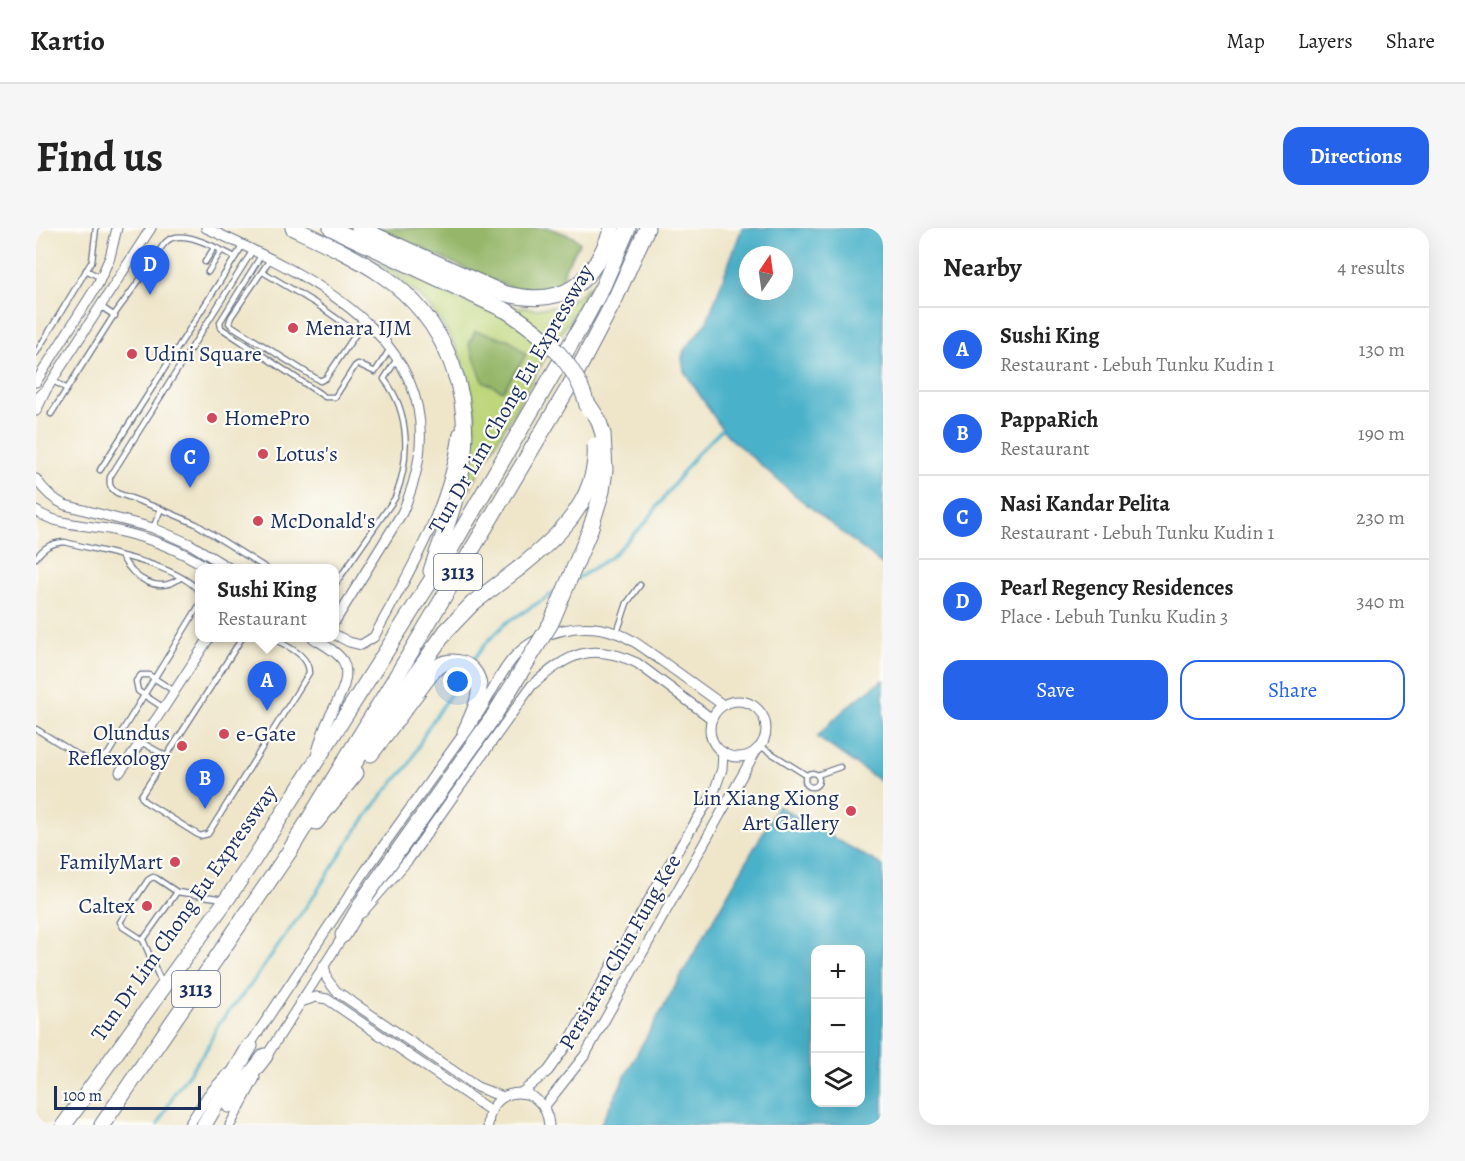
<!DOCTYPE html>
<meta charset="utf-8">
<style>
:root{--surface:#fff;--page:#f6f6f6;--text:#222;--muted:#767676;--line:#e0e0e0;--accent:#2563eb}
body{margin:0;font-family:Alegreya,serif;background:var(--page);color:var(--text)}
.controls{position:absolute;right:18px;bottom:18px;display:grid;overflow:hidden;border-radius:12px;box-shadow:0 6px 24px #0002}
.controls button{width:54px;height:54px;display:grid;place-items:center;padding:0;border:0;border-bottom:2px solid var(--line);background:var(--surface);color:var(--text);font:30px sans-serif}
.compass{position:absolute;left:703px;top:18px;width:54px;height:54px;border-radius:50%;background:var(--surface);box-shadow:0 6px 24px #0002;rotate:13deg}
.scale{position:absolute;left:18px;bottom:15px;width:147px;box-sizing:border-box;padding-left:6px;border:3px solid #1b2f5e;border-top:0;font-size:16px;line-height:21px;white-space:nowrap;color:#1b2f5e;-webkit-text-stroke:4px #fdfcf7;paint-order:stroke}
.you{position:absolute;left:422px;top:454px;width:21px;height:21px;margin:-15px;border:4px solid #fff;border-radius:50%;background:#1a73e8;box-shadow:0 0 0 9px #1a73e833}
.badge{display:grid;place-items:center;width:39px;height:39px;border-radius:50%;background:var(--accent);color:#fff;font-size:20px;font-weight:700}
.pin{position:absolute;translate:-50% -50px;filter:drop-shadow(0 2px 3px #0008)}
.pin::after{content:'';position:absolute;top:32px;width:21px;height:18px;background:inherit;clip-path:polygon(0 0,100% 0,50% 100%)}
.popup{position:absolute;left:159px;top:336px;width:144px;height:78px;box-sizing:border-box;display:grid;place-content:center;border-radius:12px;background:var(--surface);filter:drop-shadow(0 2px 4px #0005);font-size:20px;white-space:nowrap;color:var(--muted)}
.popup b{font-size:22px;color:var(--text)}
.popup::after{content:'';position:absolute;left:50%;top:100%;margin-left:-12px;border:12px solid transparent;border-top-color:var(--surface)}
.list{margin:0;padding:0;list-style:none}
h2{display:flex;justify-content:space-between;align-items:center;height:78px;margin:0;padding:0 24px;font-size:26px}
h2 small{font-size:20px;font-weight:400;color:var(--muted)}
.list li{display:grid;grid-template-columns:39px 1fr auto;gap:18px;align-items:center;box-sizing:border-box;height:84px;padding:0 24px;border-top:2px solid var(--line)}
.list b{display:block;font-size:22px;white-space:nowrap}
.list p{margin:0;font-size:20px;white-space:nowrap;color:var(--muted)}
.list em{font-size:20px;font-style:normal;color:var(--muted)}
.actions{display:flex;gap:12px;padding:18px 24px}
.actions a{flex:1;padding:14px 0;border:2px solid var(--accent);border-radius:18px;text-align:center;font-size:21px;color:var(--accent)}
.actions .main{background:var(--accent);color:#fff}
.icon{flex:none;width:33px;height:33px;fill:none;stroke:currentColor;stroke-width:2;stroke-linecap:round;stroke-linejoin:round}
.map{position:relative;flex:none;width:847px;height:897px;overflow:hidden;border-radius:18px}
header{display:flex;align-items:center;gap:36px;box-sizing:border-box;height:84px;padding:0 30px;background:var(--surface);border-bottom:2px solid var(--line)}
header strong{font-size:28px}
nav{display:flex;gap:33px;margin-inline-start:auto;font-size:21px}
.intro{display:flex;align-items:center;justify-content:space-between;box-sizing:border-box;height:144px;padding:0 36px}
h1{margin:0;font-size:42px}
.button{padding:15px 27px;border-radius:18px;background:var(--accent);color:#fff;font-size:21px;font-weight:700}
main{display:flex;gap:36px;padding:0 36px}
aside{flex:1;background:var(--surface);border-radius:18px;box-shadow:0 6px 24px #0002}
.map>svg:first-child{display:block}
.green{fill:#bed67b;stroke:#6c826c;stroke-width:1.5}
.forest{fill:#96b76b;stroke:#587364;stroke-width:1.5}
.water{fill:#4ab1c9;stroke:#327094;stroke-width:1.5;fill-rule:evenodd}
.lines{fill:none;stroke-linecap:round;stroke-linejoin:round}
.stream{stroke:#4ab1c9;stroke-width:3}
.service-casing{stroke:#656f84;stroke-width:7}
.minor-casing{stroke:#656f84;stroke-width:11}
.trunk-casing{stroke:#656f84;stroke-width:17}
.service{stroke:#fff;stroke-width:4.5}
.minor{stroke:#fff;stroke-width:9}
.trunk{stroke:#fff;stroke-width:15}
.trunk-bridge-casing{stroke:#656f84;stroke-width:17;stroke-linecap:butt}
.trunk-bridge{stroke:#fff;stroke-width:15}
.poi-dot{fill:#d1495b;stroke:#fdfcf7;stroke-width:2}
.labels{text-anchor:middle;dominant-baseline:central;stroke-width:4.5;stroke-linejoin:round;paint-order:stroke}
.shield{fill:#fdfcf7;stroke:#5f6c8c;stroke-width:1.5}
.shield-label{font-size:21px;font-weight:bold;fill:#1b2f5e}
.poi-label{font-size:22px;fill:#1b2f5e;stroke:#fdfcf7;text-anchor:start}
.street-label{font-size:22px;fill:#1b2f5e;stroke:#fdfcf7}
</style>
<header>
<strong>Kartio</strong>
<nav><a>Map</a><a>Layers</a><a>Share</a></nav>
</header>
<div class="intro"><h1>Find us</h1><a class="button">Directions</a></div>
<main>
<div class="map">
<svg width="847" height="897" viewBox="0 0 847 897">
<rect width="100%" height="100%" fill="#fdfcf7"/>
<filter id="ink" filterUnits="userSpaceOnUse"><feTurbulence type="fractalNoise" baseFrequency=".0167" numOctaves="2"/><feDisplacementMap in="SourceGraphic" scale="12" xChannelSelector="R" yChannelSelector="G"/><feConvolveMatrix kernelMatrix="1 2 1 2 8 2 1 2 1" color-interpolation-filters="sRGB"/></filter>
<filter id="wash" filterUnits="userSpaceOnUse"><feTurbulence type="fractalNoise" baseFrequency=".008" numOctaves="4" result="noise"/><feDisplacementMap in="SourceGraphic" scale="24" xChannelSelector="R" yChannelSelector="G"/><feGaussianBlur stdDeviation="1.35" result="paint"/><feColorMatrix in="noise" values="0 0 0 0 0 0 0 0 0 0 0 0 0 0 0 0 0 1.4 0 .05"/><feComposite in="paint" operator="in"/></filter>
<g filter="url(#wash)">
<rect width="100%" height="100%" fill="#efe6ca"/>
<path class="green" d="M330,29L449,83L479,79L500,81L521,78L539,70L556,56L505,137L428,270C437,234 444,192 434,156C424,119 399,77 368,54C356,45 343,37 330,29Z"/>
<g class="forest">
<path d="M341,0H513L538,9L544,15L529,40L526,56L509,63L483,62L455,52Z"/>
<path d="M439,103L474,112L490,127L467,163L447,153L433,117Z"/>
</g>
<g class="water">
<path d="M706,0H847V337L760,268L694,210L686,201L648,143L646,130L648,122L670,96ZM712,27H748V63H712Z"/>
<path d="M847,452V555L781,509C801,486 822,469 847,452Z"/>
<path d="M742,578L847,638V897H564L600,827ZM780,722H824V874H780Z"/>
</g>
<g class="lines">
<g class="stream">
<path d="M539,352L575,329L610,294L659,228L686,201"/>
<path d="M435,435L450,415L470,395L521,363"/>
<path d="M122,897L138,866L172,819L181,798L214,758L281,663L317,607L348,565L373,537L391,501L430,443"/>
</g>
</g>
</g>
<g filter="url(#ink)">
<g class="lines">
<g class="service-casing">
<g id="service">
<path d="M226,26L184,94L185,100L289,169H299L319,138L322,136L339,144L354,121"/>
<path d="M119,29C123,24 126,17 131,13C147,0 183,21 199,29"/>
<path d="M235,30L195,89L193,95L196,98L284,153L290,150L328,94"/>
<path d="M169,34L178,20"/>
<path d="M50,42L65,50"/>
<path d="M172,44L185,23"/>
<path d="M227,44L279,75L320,104"/>
<path d="M64,78L79,88"/>
<path d="M0,125L56,33L60,0"/>
<path d="M16,152L31,161"/>
<path d="M15,186L78,87L110,43"/>
<path d="M64,242L207,17"/>
<path d="M125,281L160,296L230,340"/>
<path d="M117,300L125,281L81,265C74,260 73,257 74,249L217,22"/>
<path d="M86,329C97,350 122,367 144,350"/>
<path d="M0,330C8,319 15,315 29,314C65,324 140,335 164,364"/>
<path d="M298,358L359,270C374,232 375,185 348,151L361,131"/>
<path d="M581,405L591,375L604,357"/>
<path d="M206,410L105,568L108,573L164,608L172,606L273,445C273,426 251,419 237,410"/>
<path d="M128,480L102,463L100,453L105,447H113L138,463"/>
<path d="M0,501L47,530C57,533 63,531 72,526L164,376"/>
<path d="M105,514L130,528"/>
<path d="M724,518L770,547"/>
<circle cx="776" cy="552" r="7"/>
<path d="M781,547L804,539"/>
<path d="M107,712L87,699L84,694L112,652L117,649L120,650L141,664"/>
<path d="M126,756L107,712L141,664L188,671"/>
</g>
</g>
<g class="minor-casing">
<g id="minor">
<path d="M170,0C289,54 437,126 366,285L298,395"/>
<path d="M0,154L62,56L74,29L81,0"/>
<path d="M0,170L10,162L115,0"/>
<path d="M0,183L9,164"/>
<path d="M0,251C8,263 16,271 29,277L117,300L154,316L193,340"/>
<path d="M0,283C21,298 53,297 77,302C112,309 143,321 172,340"/>
<path d="M298,406L313,414L325,417L338,409C373,344 413,280 422,205"/>
<path d="M277,410C286,416 301,423 307,433C317,451 299,476 292,492C287,502 284,513 281,524"/>
<circle cx="702" cy="501" r="28"/>
<path d="M441,488C455,468 464,443 481,426C506,402 548,393 580,405C596,410 610,422 623,431C645,447 666,462 687,477"/>
<path d="M84,544L127,481L173,410"/>
<path d="M326,685L373,631L496,457C533,426 554,413 601,435L676,491"/>
<path d="M288,737L291,751L300,763L441,859L467,869"/>
<path d="M265,774L280,769L291,771L455,883"/>
<path d="M211,821L330,642L431,501"/>
<path d="M228,832L309,705"/>
<path d="M485,865L512,843L532,815L631,640L678,564L686,541L687,524"/>
<path d="M508,879L549,827L721,521"/>
<path d="M153,897L172,867L191,846"/>
<path d="M194,897L219,850"/>
<path d="M452,897C454,855 509,854 513,897"/>
</g>
</g>
<g class="trunk-casing">
<g id="trunk">
<path d="M257,0C287,14 318,28 346,47C412,92 439,170 425,247C419,280 405,312 395,343"/>
<path d="M295,0L471,83"/>
<path d="M323,0L467,65C528,81 557,56 576,0"/>
<path d="M335,526L397,443C412,426 442,434 443,459C444,474 435,490 429,504"/>
<path d="M309,549L360,474L410,403L437,375L482,341"/>
<path d="M280,594L320,545"/>
<path d="M307,707L330,668"/>
<path d="M193,877L204,860L229,828"/>
<path d="M28,897L191,671L218,631L410,329L548,93L567,58L592,0"/>
<path d="M66,897L253,624L363,444L534,157L580,69L611,0"/>
<path d="M168,897L214,818"/>
</g>
</g>
<use href="#service" class="service"/>
<use href="#minor" class="minor"/>
<use href="#trunk" class="trunk"/>
<g class="trunk-bridge-casing">
<g id="trunk-bridge">
<path d="M471,83C508,107 542,136 552,181"/>
<path d="M482,341C521,310 563,272 559,217"/>
<path d="M330,668L457,489L515,395L554,302L566,263L569,242L567,206L562,191L551,174"/>
</g>
</g>
<use href="#trunk-bridge" class="trunk-bridge"/>
</g>
</g>
<g class="poi-dot">
<circle cx="257" cy="100" r="6"/>
<circle cx="96" cy="126" r="6"/>
<circle cx="176" cy="190" r="6"/>
<circle cx="227" cy="226" r="6"/>
<circle cx="222" cy="293" r="6"/>
<circle cx="188" cy="506" r="6"/>
<circle cx="146" cy="518" r="6"/>
<circle cx="815" cy="583" r="6"/>
<circle cx="139" cy="634" r="6"/>
<circle cx="111" cy="678" r="6"/>
</g>
<g class="labels">
<g class="shield">
<rect x="398" y="326" width="48" height="36" rx="4.5"/>
<rect x="136" y="743" width="48" height="36" rx="4.5"/>
</g>
<g class="shield-label">
<text x="422" y="344">3113</text>
<text x="160" y="761">3113</text>
</g>
<g class="poi-label">
<text x="269" y="100">Menara IJM</text>
<text x="108" y="126">Udini Square</text>
<text x="188" y="190">HomePro</text>
<text x="239" y="226">Lotus's</text>
<text x="234" y="293">McDonald's</text>
<text x="134" y="505" text-anchor="end">Olundus<tspan x="134" dy="25">Reflexology</tspan></text>
<text x="200" y="506">e-Gate</text>
<text x="803" y="570" text-anchor="end">Lin Xiang Xiong<tspan x="803" dy="25">Art Gallery</tspan></text>
<text x="127" y="634" text-anchor="end">FamilyMart</text>
<text x="99" y="678" text-anchor="end">Caltex</text>
</g>
<g class="street-label">
<text transform="translate(475 171) rotate(-60)">Tun Dr Lim Chong Eu Expressway</text>
<text transform="translate(148 685) rotate(-55)">Tun Dr Lim Chong Eu Expressway</text>
<text transform="translate(584 724) rotate(-60)">Persiaran Chin Fung Kee</text>
</g>
</g>
</svg>
<div class="controls">
<button>+</button>
<button>−</button>
<button><svg class="icon" aria-label="layers" viewBox="0 0 24 24"><path d="M12 4l9 5-9 5-9-5zM3 14l9 5 9-5"/></svg></button>
</div>
<svg class="compass" viewBox="-18 -18 36 36"><path d="M0-13l5 13h-10z" fill="#e53935"/><path d="M0 13l5-13h-10z" fill="#767676"/></svg>
<div class="scale">100 m</div>
<div class="you"></div>
<div class="pin badge" style="left:231px;top:483px">A</div>
<div class="popup"><b>Sushi King</b>Restaurant</div>
<div class="pin badge" style="left:169px;top:581px">B</div>
<div class="pin badge" style="left:154px;top:260px">C</div>
<div class="pin badge" style="left:114px;top:67px">D</div>
</div>
<aside>
<h2>Nearby<small>4 results</small></h2>
<ul class="list">
<li><span class="badge">A</span><div><b>Sushi King</b><p>Restaurant · Lebuh Tunku Kudin 1</p></div><em>130 m</em></li>
<li><span class="badge">B</span><div><b>PappaRich</b><p>Restaurant</p></div><em>190 m</em></li>
<li><span class="badge">C</span><div><b>Nasi Kandar Pelita</b><p>Restaurant · Lebuh Tunku Kudin 1</p></div><em>230 m</em></li>
<li><span class="badge">D</span><div><b>Pearl Regency Residences</b><p>Place · Lebuh Tunku Kudin 3</p></div><em>340 m</em></li>
</ul>
<div class="actions"><a class="main">Save</a><a>Share</a></div>
</aside>
</main>
